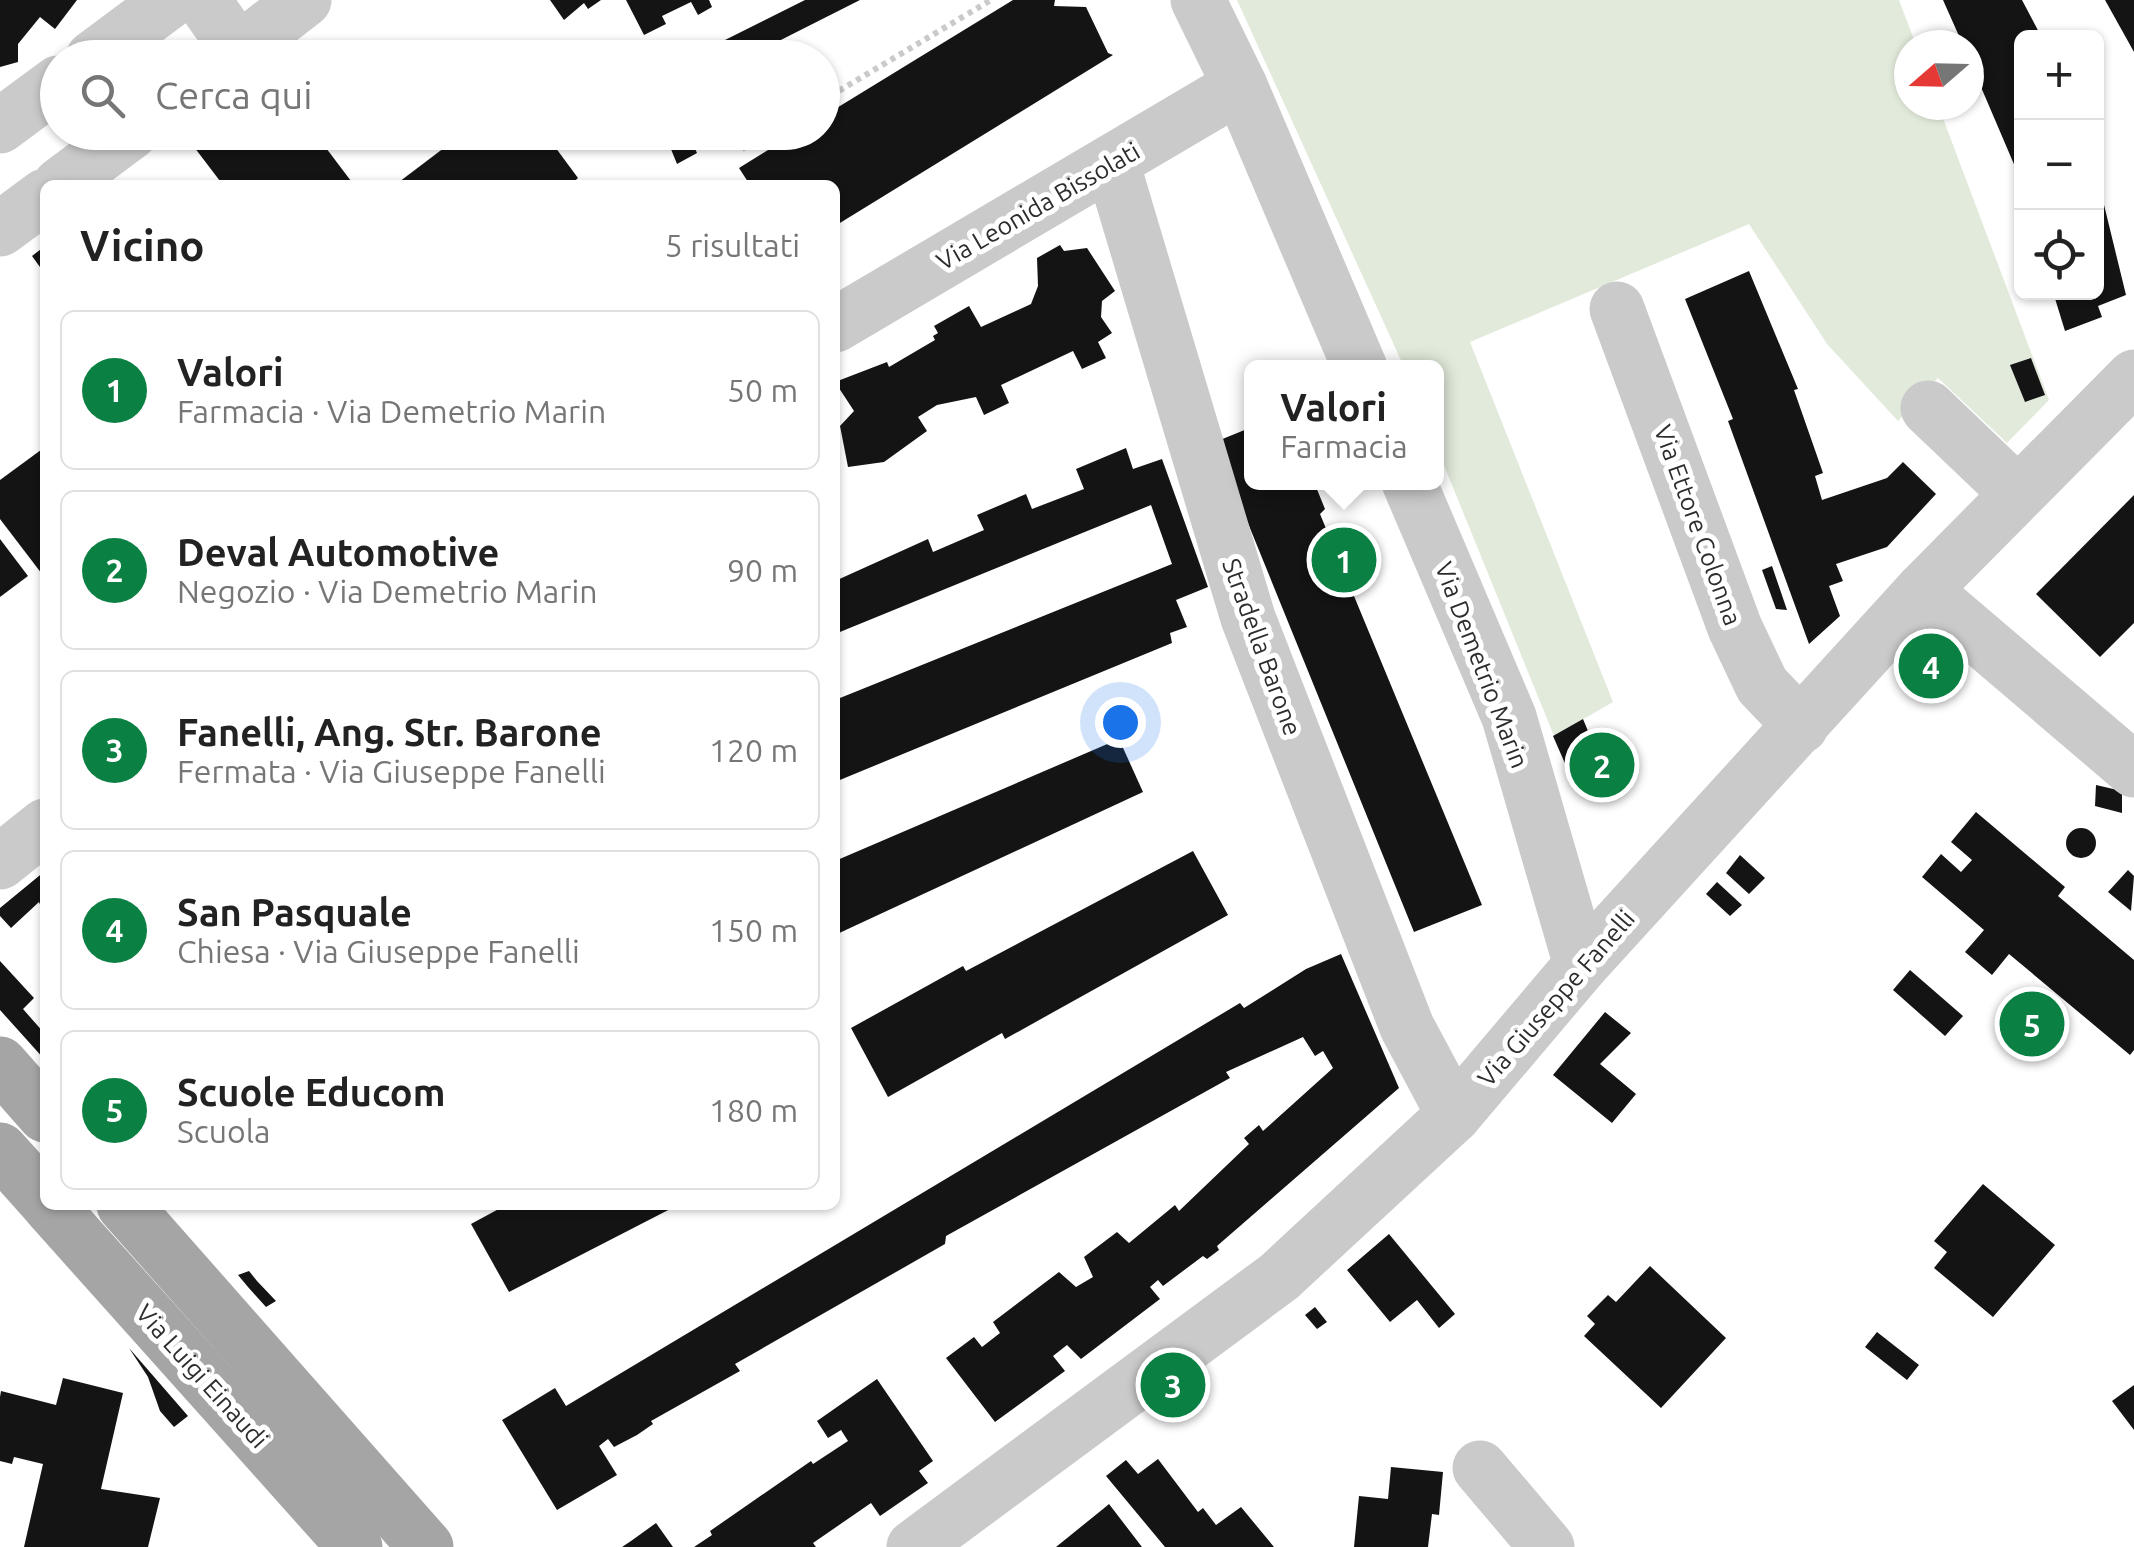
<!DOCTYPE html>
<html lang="it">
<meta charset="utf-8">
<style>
:root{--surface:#fff;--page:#f2f2f2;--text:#222;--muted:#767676;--line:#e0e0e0;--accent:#0b8043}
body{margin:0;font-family:Ubuntu,sans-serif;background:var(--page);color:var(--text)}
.controls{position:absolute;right:30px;top:30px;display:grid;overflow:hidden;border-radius:15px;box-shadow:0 2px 8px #0004}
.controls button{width:90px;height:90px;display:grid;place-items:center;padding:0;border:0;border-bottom:2px solid var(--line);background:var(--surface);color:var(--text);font:50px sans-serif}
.compass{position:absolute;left:1894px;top:30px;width:90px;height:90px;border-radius:50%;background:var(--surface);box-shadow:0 2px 8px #0004;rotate:250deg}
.you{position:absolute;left:1120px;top:722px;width:35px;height:35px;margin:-25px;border:8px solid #fff;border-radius:50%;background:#1a73e8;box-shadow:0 0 0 15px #1a73e833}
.badge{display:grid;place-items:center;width:65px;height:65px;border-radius:50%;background:var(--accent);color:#fff;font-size:32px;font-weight:700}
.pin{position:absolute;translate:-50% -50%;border:5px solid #fff;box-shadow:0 2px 10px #0006}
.popup{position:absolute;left:1244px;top:360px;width:200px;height:130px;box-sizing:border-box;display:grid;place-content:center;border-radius:15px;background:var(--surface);filter:drop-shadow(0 2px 8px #0005);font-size:32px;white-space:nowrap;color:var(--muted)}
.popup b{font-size:38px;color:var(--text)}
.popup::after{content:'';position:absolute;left:50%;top:100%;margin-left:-20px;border:20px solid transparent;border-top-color:var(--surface)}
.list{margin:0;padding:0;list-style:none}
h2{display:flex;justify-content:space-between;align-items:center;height:130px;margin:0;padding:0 40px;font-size:42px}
h2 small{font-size:32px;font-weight:400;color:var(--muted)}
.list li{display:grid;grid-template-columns:65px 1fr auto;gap:30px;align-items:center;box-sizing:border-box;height:160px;margin:0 20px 20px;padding:0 20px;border:2px solid var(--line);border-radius:15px}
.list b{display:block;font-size:38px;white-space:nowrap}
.list p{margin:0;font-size:32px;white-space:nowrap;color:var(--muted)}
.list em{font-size:32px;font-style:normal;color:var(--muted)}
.icon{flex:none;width:55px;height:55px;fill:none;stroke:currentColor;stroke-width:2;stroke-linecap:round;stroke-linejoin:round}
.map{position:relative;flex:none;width:2134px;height:1547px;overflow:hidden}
.search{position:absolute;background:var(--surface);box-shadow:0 2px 8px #0004;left:40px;top:40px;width:800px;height:110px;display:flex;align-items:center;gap:25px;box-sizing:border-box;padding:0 35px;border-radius:55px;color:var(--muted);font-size:38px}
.panel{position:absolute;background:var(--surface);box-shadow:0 2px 8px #0004;left:40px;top:180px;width:800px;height:1030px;border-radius:15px}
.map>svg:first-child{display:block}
.green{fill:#e1eadb}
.building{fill:#141414}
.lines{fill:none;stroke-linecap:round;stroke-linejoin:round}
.path{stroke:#cacaca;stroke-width:6;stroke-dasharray:5 5;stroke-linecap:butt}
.minor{stroke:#cacaca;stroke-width:55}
.major{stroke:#a5a5a5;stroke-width:55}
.labels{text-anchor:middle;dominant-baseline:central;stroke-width:10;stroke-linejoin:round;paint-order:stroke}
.street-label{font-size:25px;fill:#2d2d2d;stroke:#fff}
</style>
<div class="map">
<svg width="2134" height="1547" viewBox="0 0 2134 1547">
<rect width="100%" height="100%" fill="#fff"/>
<path class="green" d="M1237,0H1899L1916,45H1909V105H1938L2049,400L2007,443L1938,378L1898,421L1827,344L1749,224L1470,342L1613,702L1554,736L1437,448L1436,368L1404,367Z"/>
<g class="building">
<path d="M0,0H77L55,29L40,17L18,44V62L0,67Z"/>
<path d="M550,0H601L588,9L584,3L564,20Z"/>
<path d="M626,0H709L712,7L698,15L691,2L662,16L666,24L644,35Z"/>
<path d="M805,0H860L745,58H689Z"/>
<path d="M1013,0H1055L1054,6L1086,7L1108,53L1113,55L835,226V185H750L739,168L797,132H822V117Z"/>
<path d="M1943,0H2022L2042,38H2022V183L1969,59V45H1963Z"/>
<path d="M2105,0H2134V52Z"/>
<path d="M197,132H314L354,185H223L188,139Z"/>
<path d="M465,132H544L578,178L570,185H395Z"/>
<path d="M664,132H688L697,153L677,164Z"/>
<path d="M2096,172L2126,295L2098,306L2102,317L2065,331L2053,292H2096Z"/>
<path d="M1060,245L1064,251L1087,248L1115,291L1102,301L1101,317L1112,333L1098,342L1106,358L1082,369L1073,351L1001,385L1009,403L984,415L976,397L937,405L918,417L927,431L884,462L848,467L840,426L854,411L835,382L887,362L889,367L935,340L933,336L938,333L934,326L969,306L981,327L1031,304L1038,286L1037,258Z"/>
<path d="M45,246V274L32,256Z"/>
<path d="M1749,271L1798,389L1794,390L1823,473L1815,476L1822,500L1887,478L1903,462L1936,494L1887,547L1836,564L1843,581L1829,586L1840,616L1809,644L1728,421L1733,419L1685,299Z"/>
<path d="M2031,358L2045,395L2025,402L2010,365Z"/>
<path d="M1252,427V482H1314L1325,509L1320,514L1482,905L1414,932L1215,442Z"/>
<path d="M45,447V578L0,519V480Z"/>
<path d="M1126,448L1133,469L1162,459L1208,587L1176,600L1187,627L1170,633L1172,643L835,782V700L1172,564L1151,505L835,634V581L928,539L933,552L984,530L977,515L1026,494L1032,509L1084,489L1076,469Z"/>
<path d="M2134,495V623L2100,657L2036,594Z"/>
<path d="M0,539L28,576L0,597Z"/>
<path d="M1772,566L1787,610L1776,609L1762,570Z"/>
<path d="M1922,639L1959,668L1939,694L1902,665Z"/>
<path d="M1583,719L1608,779L1578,793L1553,736Z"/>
<path d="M1119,739L1143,792L835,935V861Z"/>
<path d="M2096,785L2122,791V813L2095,806Z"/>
<path d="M1976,812L2065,887L2058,896L2134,960V1050L2130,1055L2009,954L1992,975L1965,952L1984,930L1922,877L1941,854L1961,872L1972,860L1951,842Z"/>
<circle cx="2081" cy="843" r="15"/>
<path d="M1193,851L1228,915L1005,1039L1002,1033L888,1097L851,1028L963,966L966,971Z"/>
<path d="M1740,855L1765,878L1749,894L1726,873Z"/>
<path d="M2128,870L2134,876L2131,911L2108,892Z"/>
<path d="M45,871V917L39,902L11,928L0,916V908Z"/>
<path d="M1717,882L1742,905L1730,916L1706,894Z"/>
<path d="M1341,954L1399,1088L1217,1246L1219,1250L1207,1259L1203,1256L1163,1286L1158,1280L1150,1287L1160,1299L1081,1359L1067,1345L1053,1356L1065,1371L995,1422L946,1358L974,1337L982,1347L1000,1333L993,1322L1059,1272L1076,1287L1093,1277L1084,1257L1117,1232L1129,1243L1175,1205L1179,1211L1249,1144L1244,1138L1259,1125L1263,1131L1333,1068L1323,1051L1315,1056L1303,1037L1226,1072L1230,1078L946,1236L945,1244L735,1364L740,1371L651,1421L653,1424L637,1435L614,1447L608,1439L599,1446L617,1475L557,1510L502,1420L555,1388L566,1406L1240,1003L1244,1008L1306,969Z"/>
<path d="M0,961L34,998L23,1009L45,1034V1060L0,1010Z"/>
<path d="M1910,970L1963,1016L1945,1036L1893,990Z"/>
<path d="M1605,1012L1631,1033L1600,1064L1636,1094L1612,1123L1553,1075Z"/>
<path d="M1983,1184L2055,1245L1993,1317L1934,1268L1947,1252L1934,1241Z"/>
<path d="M506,1205H678L509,1292L471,1224Z"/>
<path d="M1389,1234L1455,1314L1439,1328L1417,1300L1390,1322L1347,1270Z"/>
<path d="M1650,1266L1726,1338L1661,1408L1584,1336L1595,1324L1587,1316L1608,1295L1616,1302Z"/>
<path d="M249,1271L257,1281L276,1301L266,1307L248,1287L238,1275Z"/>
<path d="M1315,1307L1327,1322L1317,1329L1305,1315Z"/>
<path d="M1877,1332L1919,1365L1907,1380L1865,1347Z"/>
<path d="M129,1348L188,1416L174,1427L160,1411L148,1377Z"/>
<path d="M63,1378L123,1393L101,1489L160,1498L148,1547H24L43,1464L14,1457L12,1464L0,1461V1397L1,1391L56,1405Z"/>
<path d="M877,1379L933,1461L919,1471L928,1483L880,1516L871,1503L813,1543L816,1547H694L712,1535L710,1531L811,1461L813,1464L848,1441L841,1430L828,1438L817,1421Z"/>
<path d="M2134,1385V1430L2112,1401Z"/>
<path d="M1158,1459L1198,1512L1203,1508L1216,1525L1241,1507L1274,1547H1165L1106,1476L1126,1460L1138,1474Z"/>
<path d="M1391,1467L1443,1472L1439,1515L1432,1514L1428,1547H1354L1359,1496L1388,1499Z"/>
<path d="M1109,1504L1142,1547H1056L1103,1509Z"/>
<path d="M656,1523L673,1547H622L631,1541Z"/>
</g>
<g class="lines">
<g class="path">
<path d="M822,101L991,0"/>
<path d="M742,149L770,132"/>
</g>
<g class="minor">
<path d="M203,0L238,50"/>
<path d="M1198,0L1240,86L1360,368"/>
<path d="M93,58L171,0"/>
<path d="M229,58L304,0"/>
<path d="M0,126L58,83"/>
<path d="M1112,163L1248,618L1407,1027L1454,1115"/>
<path d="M60,185L131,132"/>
<path d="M0,229L45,196"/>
<path d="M1617,309L1735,628L1762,685L1801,726"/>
<path d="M835,325L1240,86"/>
<path d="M1928,408L2016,492"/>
<path d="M1409,482L1509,717L1581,965"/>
<path d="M1923,590L2134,770"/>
<path d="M0,862L45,826"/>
<path d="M1480,1468L1547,1547"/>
<path d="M914,1547L1279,1277L1454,1115L1581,965L1923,590L2134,377"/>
</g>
<g class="major">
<path d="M0,1064L45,1115"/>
<path d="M0,1150L45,1200"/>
<path d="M49,1205L355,1547"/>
<path d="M124,1205L426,1547"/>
</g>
</g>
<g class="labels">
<g class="street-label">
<text transform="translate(1038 206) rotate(-30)">Via Leonida Bissolati</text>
<text transform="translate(1698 525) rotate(70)">Via Ettore Colonna</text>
<text transform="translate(1262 647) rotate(70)">Stradella Barone</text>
<text transform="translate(1482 665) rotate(69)">Via Demetrio Marin</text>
<text transform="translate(1556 998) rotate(-49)">Via Giuseppe Fanelli</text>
<text transform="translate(202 1376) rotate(48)">Via Luigi Einaudi</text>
</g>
</g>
</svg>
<div class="controls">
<button>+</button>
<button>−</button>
<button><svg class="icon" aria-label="locate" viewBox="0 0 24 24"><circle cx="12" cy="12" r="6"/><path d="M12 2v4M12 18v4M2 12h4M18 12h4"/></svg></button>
</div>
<svg class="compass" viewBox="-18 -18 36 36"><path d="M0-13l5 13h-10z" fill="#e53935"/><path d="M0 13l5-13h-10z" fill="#767676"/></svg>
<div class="you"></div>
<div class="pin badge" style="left:1344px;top:560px">1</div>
<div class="popup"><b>Valori</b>Farmacia</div>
<div class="pin badge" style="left:1602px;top:765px">2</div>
<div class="pin badge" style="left:1173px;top:1385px">3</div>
<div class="pin badge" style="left:1931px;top:666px">4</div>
<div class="pin badge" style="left:2032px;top:1024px">5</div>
<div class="search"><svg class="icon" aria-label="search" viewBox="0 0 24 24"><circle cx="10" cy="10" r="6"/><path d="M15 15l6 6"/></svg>Cerca qui</div>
<section class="panel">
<h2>Vicino<small>5 risultati</small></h2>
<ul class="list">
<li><span class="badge">1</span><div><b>Valori</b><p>Farmacia · Via Demetrio Marin</p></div><em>50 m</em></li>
<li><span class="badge">2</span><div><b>Deval Automotive</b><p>Negozio · Via Demetrio Marin</p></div><em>90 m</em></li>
<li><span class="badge">3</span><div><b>Fanelli, Ang. Str. Barone</b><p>Fermata · Via Giuseppe Fanelli</p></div><em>120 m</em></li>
<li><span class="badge">4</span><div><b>San Pasquale</b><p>Chiesa · Via Giuseppe Fanelli</p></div><em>150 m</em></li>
<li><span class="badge">5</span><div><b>Scuole Educom</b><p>Scuola</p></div><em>180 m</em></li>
</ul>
</section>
</div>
